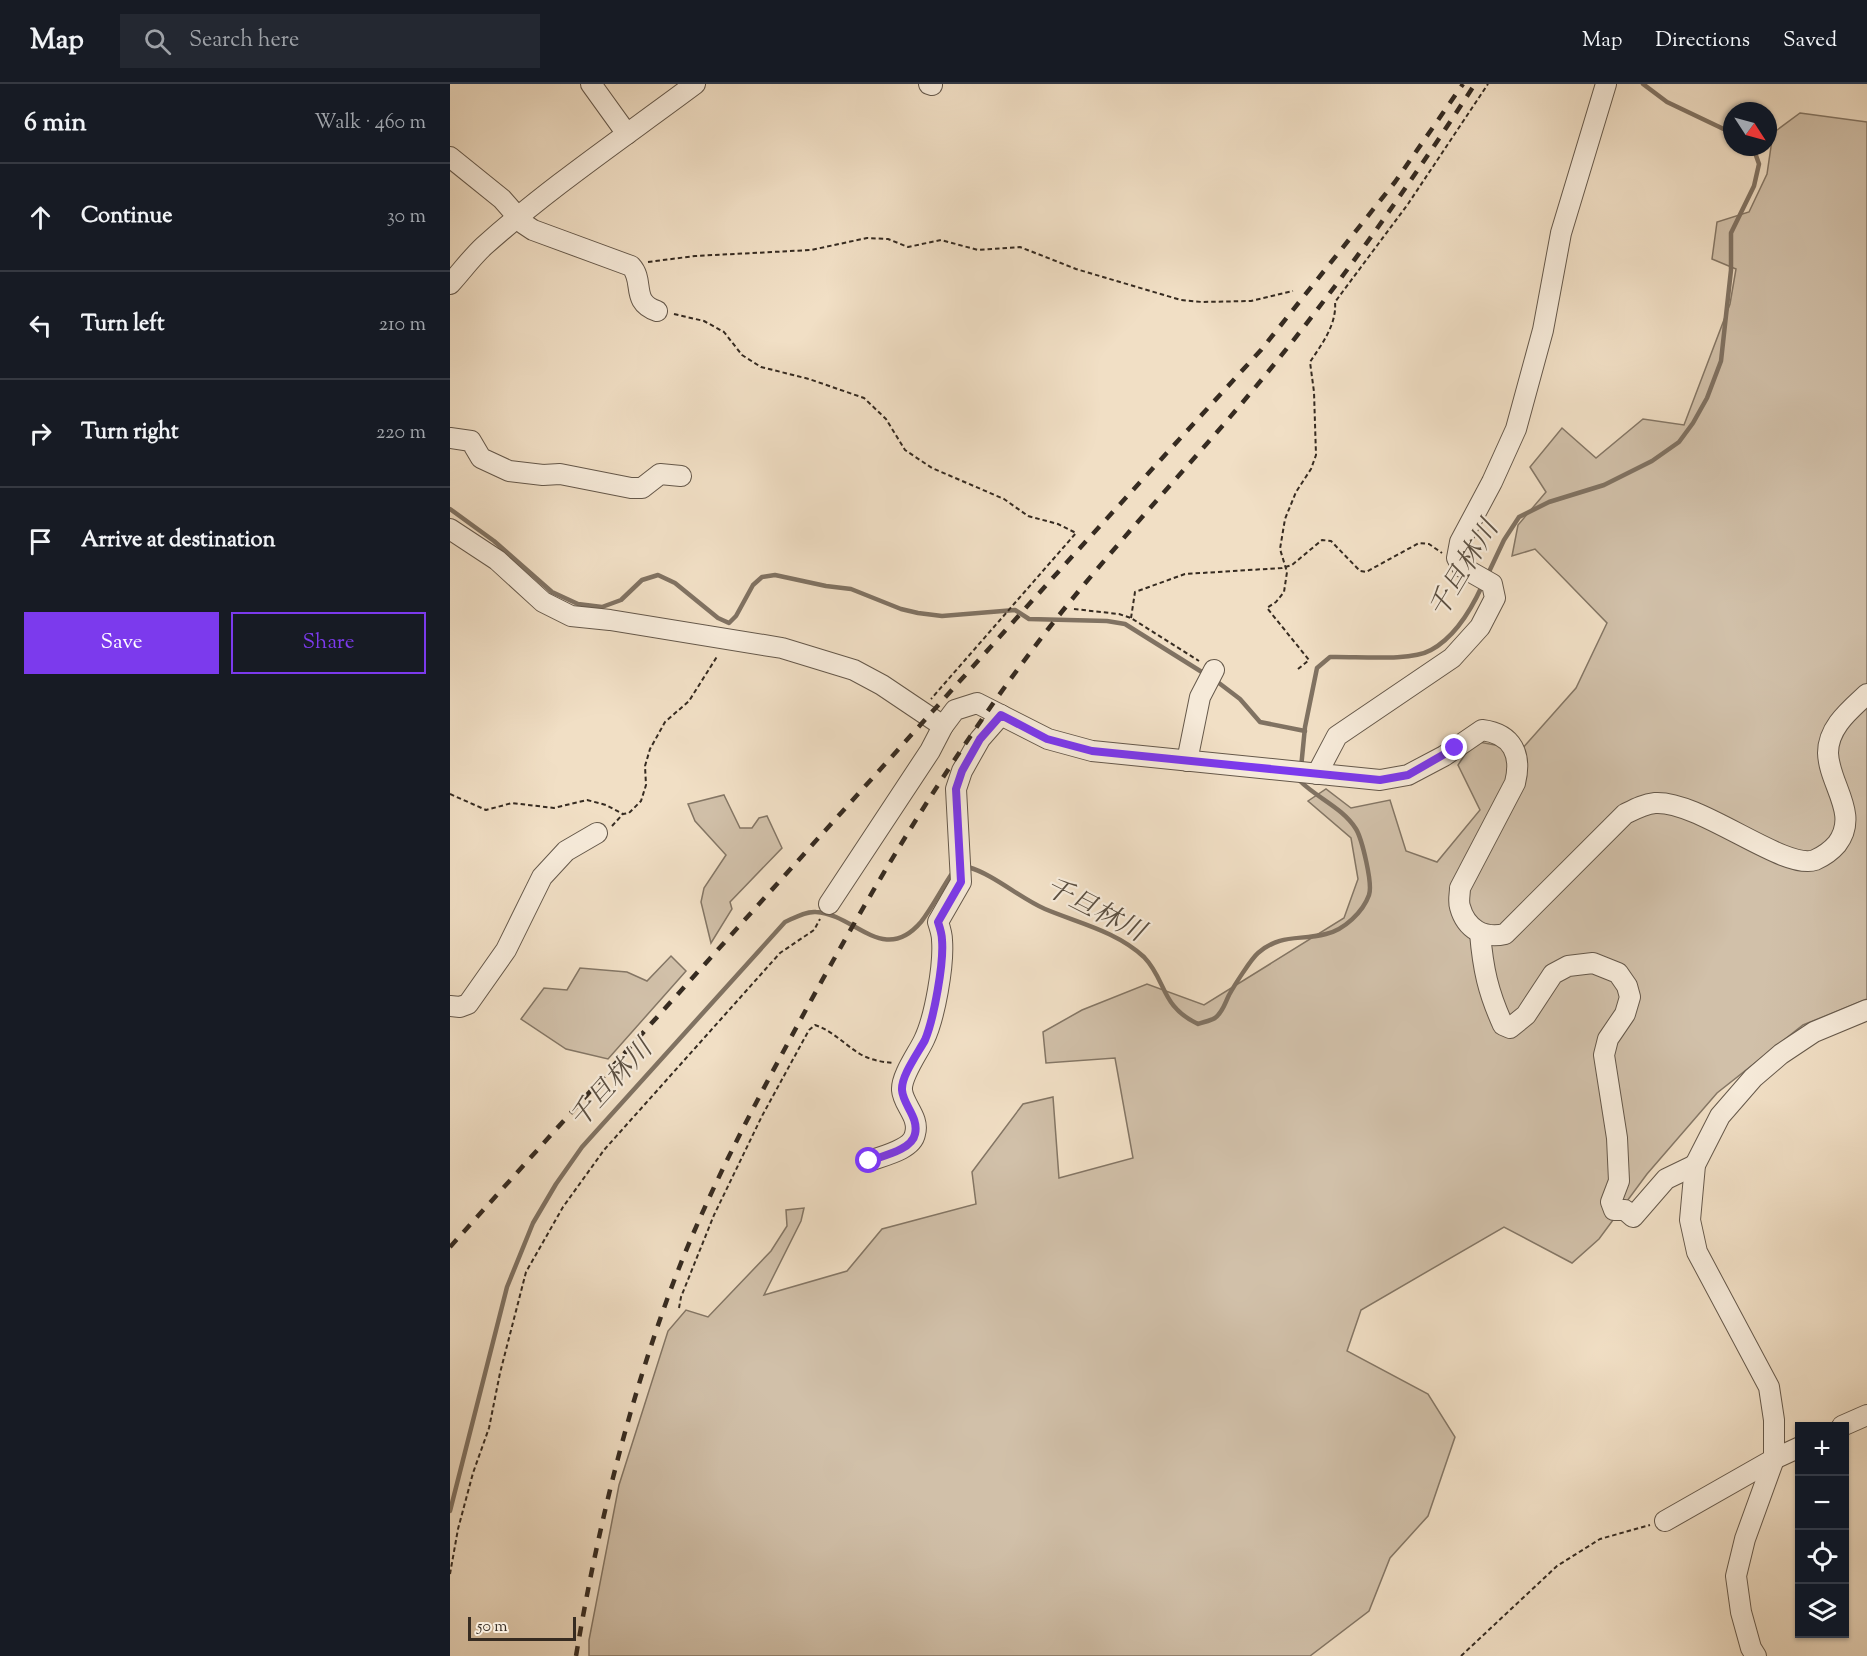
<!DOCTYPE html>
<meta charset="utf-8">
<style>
:root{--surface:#171b24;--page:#242831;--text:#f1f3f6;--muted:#9ea1a6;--line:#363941;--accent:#7c3aed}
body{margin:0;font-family:"Sorts Mill Goudy","Noto Serif JP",serif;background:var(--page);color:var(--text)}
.controls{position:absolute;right:18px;bottom:18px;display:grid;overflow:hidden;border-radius:0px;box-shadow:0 2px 4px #0004}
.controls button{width:54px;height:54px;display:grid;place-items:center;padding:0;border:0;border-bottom:2px solid var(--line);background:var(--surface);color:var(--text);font:30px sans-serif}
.compass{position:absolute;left:1273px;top:18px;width:54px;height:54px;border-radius:50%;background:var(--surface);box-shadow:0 2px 4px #0004;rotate:126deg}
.scale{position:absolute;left:18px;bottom:15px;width:108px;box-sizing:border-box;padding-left:6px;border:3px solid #362b21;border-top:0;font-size:16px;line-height:21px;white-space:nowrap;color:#362b21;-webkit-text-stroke:4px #f6ead9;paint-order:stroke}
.stop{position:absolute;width:18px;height:18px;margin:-14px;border:4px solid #7c3aed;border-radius:50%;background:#fff}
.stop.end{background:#7c3aed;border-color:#fff;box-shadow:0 2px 6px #0008}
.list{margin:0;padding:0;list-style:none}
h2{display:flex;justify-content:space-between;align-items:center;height:78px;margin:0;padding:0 24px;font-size:26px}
h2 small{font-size:20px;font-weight:400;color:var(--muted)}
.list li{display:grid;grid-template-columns:39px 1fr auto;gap:18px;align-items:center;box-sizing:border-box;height:108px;padding:0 24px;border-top:2px solid var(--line)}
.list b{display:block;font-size:22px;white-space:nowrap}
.list em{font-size:20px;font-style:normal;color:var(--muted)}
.actions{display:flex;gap:12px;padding:18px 24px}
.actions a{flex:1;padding:14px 0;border:2px solid var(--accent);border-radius:0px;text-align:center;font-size:21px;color:var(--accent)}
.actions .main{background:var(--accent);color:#fff}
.icon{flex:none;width:33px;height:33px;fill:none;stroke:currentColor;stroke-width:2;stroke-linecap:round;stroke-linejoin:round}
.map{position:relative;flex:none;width:1417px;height:1572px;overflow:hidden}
header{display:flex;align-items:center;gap:36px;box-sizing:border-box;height:84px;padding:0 30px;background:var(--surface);border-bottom:2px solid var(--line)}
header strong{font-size:28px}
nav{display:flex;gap:33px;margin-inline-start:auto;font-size:21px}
.search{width:420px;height:54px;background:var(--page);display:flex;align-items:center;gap:15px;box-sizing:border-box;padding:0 21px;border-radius:0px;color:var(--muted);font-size:22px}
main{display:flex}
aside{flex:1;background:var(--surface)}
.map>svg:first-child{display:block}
.green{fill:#d1c0a9;stroke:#847665;stroke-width:1.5}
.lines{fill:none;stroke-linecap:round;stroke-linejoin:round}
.stream{stroke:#807262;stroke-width:4.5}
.minor-casing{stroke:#65584a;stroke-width:22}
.path{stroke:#362b21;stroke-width:2;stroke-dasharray:4.5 3;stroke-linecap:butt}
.minor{stroke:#f6ead9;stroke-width:20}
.rail{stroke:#362b21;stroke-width:4.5;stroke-dasharray:10 10;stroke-linecap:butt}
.route{stroke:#7c3aed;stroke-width:8}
.labels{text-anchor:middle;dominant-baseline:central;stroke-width:4.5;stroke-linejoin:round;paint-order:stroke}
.water-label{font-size:27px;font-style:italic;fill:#5b4f41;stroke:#f6ead9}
</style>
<header>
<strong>Map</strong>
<div class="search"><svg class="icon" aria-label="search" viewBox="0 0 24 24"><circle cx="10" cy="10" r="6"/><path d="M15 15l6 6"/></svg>Search here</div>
<nav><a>Map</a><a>Directions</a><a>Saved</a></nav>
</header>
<main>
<aside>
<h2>6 min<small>Walk · 460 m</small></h2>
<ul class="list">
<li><svg class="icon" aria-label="ahead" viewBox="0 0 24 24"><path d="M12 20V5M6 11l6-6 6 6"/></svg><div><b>Continue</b></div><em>30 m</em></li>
<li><svg class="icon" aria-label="left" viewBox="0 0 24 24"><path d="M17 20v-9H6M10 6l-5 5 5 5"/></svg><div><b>Turn left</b></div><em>210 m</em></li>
<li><svg class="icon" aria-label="right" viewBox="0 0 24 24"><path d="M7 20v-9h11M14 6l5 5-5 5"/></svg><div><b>Turn right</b></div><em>220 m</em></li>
<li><svg class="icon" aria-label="arrive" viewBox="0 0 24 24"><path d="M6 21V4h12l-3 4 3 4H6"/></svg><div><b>Arrive at destination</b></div></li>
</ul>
<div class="actions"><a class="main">Save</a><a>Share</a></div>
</aside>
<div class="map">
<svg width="1417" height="1572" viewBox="0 0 1417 1572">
<rect width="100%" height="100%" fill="#f1dfc5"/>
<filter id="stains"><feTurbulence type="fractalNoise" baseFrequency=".00333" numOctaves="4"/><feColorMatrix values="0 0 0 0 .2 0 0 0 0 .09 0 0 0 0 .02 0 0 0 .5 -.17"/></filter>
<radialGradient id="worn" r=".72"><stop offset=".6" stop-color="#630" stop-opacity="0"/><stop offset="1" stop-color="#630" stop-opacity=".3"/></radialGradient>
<g class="green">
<path d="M1350,29L1417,38V915L1353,941L1267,1009L1197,1090L1149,1155L1122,1179L1054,1143L911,1226L897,1267L978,1310L1005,1353L978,1432L940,1474L919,1527L860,1572H139V1556L169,1401L218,1247L236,1226L258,1233L321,1167L337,1142L336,1126L354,1124L351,1137L314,1211L397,1187L432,1145L526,1120L522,1088L573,1020L603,1013L609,1094L683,1074L665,974L596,979L593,948L632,926L697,900L754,921L894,834L908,795L901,754L858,717L876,705L901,724L940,716L956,767L987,778L1030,726L1008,681L1024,657L1071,666L1126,604L1157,539L1085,465L1062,472L1068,441L1096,408L1080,383L1112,344L1146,374L1193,335L1234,341L1280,220L1286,185L1262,175L1267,138L1299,128L1317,90L1323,49Z"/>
<path d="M274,711L290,744H302L309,734L317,732L332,764L280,818L282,825L261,859L251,818L254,804L276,771L245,737L238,720Z"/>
<path d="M221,872L236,887L158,975L116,965L71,935L94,904L117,906L130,884L177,888L197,897Z"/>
</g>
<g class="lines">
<g class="stream">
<path d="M1193,0L1217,18L1282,49"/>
<path d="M0,425L44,457L102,508L128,520L152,523L171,516L192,496L208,491L225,499L268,534L279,539L286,532L303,501L312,493L325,491L376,502L401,505L451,525L468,529L492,532L565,526L579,535L657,537L675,540L755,590"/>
<path d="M1037,492L1054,456L1069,433L1099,418L1154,401L1202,377L1229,358L1243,339L1257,314L1271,277L1281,186V149L1304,102L1309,80L1303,63"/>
<path d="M765,596L790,615L810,638L855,647"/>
<path d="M851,684L855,643L867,584L880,573C905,572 960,578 981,566C1005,553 1021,526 1032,502"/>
<path d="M515,784L518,783C545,791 568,813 595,825C628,839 666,847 694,873C717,897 710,922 748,940C753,938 760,937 765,934C773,928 775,919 779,911C784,902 801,875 808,869C832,849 848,857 876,850C894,846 913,828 919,811C923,800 912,755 906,745C893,724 867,714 850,697L851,692"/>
<path d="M0,1427L57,1203L83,1139L106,1100L132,1063L335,838C344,834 356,827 366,828C405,830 433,882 471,838C482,824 491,806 501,791L505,789"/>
</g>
<g class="minor-casing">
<g id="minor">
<path d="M141,0L177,50"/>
<path d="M479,0L482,1"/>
<path d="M0,73L52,115L74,140L83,146L181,182C195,197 180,218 207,227"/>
<path d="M0,200C11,188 22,173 34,162C100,103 174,53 245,0"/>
<path d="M0,354L21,357L31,374L59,387L93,391L110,390L181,404H192L210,390L231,392"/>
<path d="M0,445L47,476L93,518L121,532L160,536L332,564L404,586L432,601L493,642L505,626L527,619L598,655L642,667L930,696L958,691L994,672L1032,646C1063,650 1072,671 1065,699L1010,804C1010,810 1008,817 1010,823C1016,845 1034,855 1055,850L1175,730C1185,725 1194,720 1205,719C1249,716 1334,787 1365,776C1374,772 1381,767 1387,760C1410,730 1379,701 1378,669C1378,643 1400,626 1417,610"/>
<path d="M737,677L750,613L764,586"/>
<path d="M867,690L887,652L1002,574L1030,543L1045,514L1042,500L1012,483L1007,474L1010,458L1042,398L1066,345L1093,246L1111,149L1156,0"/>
<path d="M379,820L480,667L493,642"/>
<path d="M1030,849C1033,885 1038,908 1053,941L1060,944L1076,931L1103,890L1118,882L1143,879L1168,889L1177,902L1180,913L1175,930L1158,955L1154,971L1167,1054L1169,1097L1161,1118L1164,1126H1175L1183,1133L1216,1095L1245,1081"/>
<path d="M0,922L10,923L18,920L56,866L92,793L116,767L147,749"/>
<path d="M419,1077C432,1072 462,1066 465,1050C470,1033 453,1021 452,1006C451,992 468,969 474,956C485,933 494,881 492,856C492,850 490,844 488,838L511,798L506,705L512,687L530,655L551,631"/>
<path d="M1392,1342L1417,1331"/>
<path d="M1215,1437L1324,1375L1350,1363"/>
<path d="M1306,1572L1301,1564L1291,1528L1286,1492L1295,1455L1324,1375V1336L1319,1303L1247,1168L1240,1136L1245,1081L1270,1032L1303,994L1331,970L1364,948L1417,926"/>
</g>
</g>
<g class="path">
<path d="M198,178L245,172L361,166L417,154L438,155L458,163L491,156L528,166L570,163L626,185L731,216L752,218L801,217L843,207"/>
<path d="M224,230L254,237L274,248L292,271L311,283L359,295L414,314L436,335L455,366L482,384L554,415L578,432L608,440L626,449L481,615"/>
<path d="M624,525L669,530L681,534L749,577"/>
<path d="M681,534L685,508L735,490L832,484L842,481L872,456L881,457L910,487L916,488L969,459L979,460L992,469"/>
<path d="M848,585L859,576L817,524L826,518L834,508L837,488L830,465L835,435L846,408L861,385L866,371L864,308L860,278C872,260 887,240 885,218L958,120L1038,0"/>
<path d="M0,710L36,726L62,719L104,724L137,716L156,721L173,730"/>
<path d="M162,742L173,730L179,729L191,717L196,701L195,682L200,665L215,638L239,617L268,571"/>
<path d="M229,1224L231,1213L264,1131L312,1032L359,946L365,941C383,947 395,961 410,970C420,976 432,978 443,979"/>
<path d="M0,1490L8,1445L23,1389L39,1344L50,1289L76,1188L113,1123L154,1066L330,869L364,846L370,835"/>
<path d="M1011,1572L1107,1482L1150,1455L1200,1441"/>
</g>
<use href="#minor" class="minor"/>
<g class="rail">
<path d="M0,1163L618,477L811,266L945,98L1013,0"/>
<path d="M126,1572C146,1453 174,1337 214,1224C250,1122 301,1027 352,933C426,797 504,666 599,544C663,462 736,386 803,306C884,209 956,106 1025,0"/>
</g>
</g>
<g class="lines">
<path class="route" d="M419,1077C432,1072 462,1066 465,1050C469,1033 453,1021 452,1006C451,992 468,969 475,956C484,934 494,879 492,856C492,850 490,844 488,838L511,798L506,705L512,687L530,655L551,631L597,655L642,667L930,696L958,691L1005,664"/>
</g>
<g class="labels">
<g class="water-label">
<text transform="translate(1015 486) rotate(-59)">千旦林川</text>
<text transform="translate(644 827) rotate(27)">千旦林川</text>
<text transform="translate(162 1001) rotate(-48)">千旦林川</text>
</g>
</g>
<rect width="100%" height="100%" filter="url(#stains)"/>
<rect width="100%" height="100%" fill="url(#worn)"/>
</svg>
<div class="controls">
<button>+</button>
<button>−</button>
<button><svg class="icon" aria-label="locate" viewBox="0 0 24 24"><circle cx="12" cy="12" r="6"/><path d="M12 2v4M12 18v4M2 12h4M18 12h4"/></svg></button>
<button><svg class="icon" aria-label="layers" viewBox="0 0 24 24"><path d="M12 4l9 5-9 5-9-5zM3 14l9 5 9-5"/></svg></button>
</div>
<svg class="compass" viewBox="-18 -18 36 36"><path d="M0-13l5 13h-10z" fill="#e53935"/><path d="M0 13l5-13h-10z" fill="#9ea1a6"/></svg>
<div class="scale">50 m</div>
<div class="stop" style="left:419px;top:1077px"></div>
<div class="stop end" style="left:1005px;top:664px"></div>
</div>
</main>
